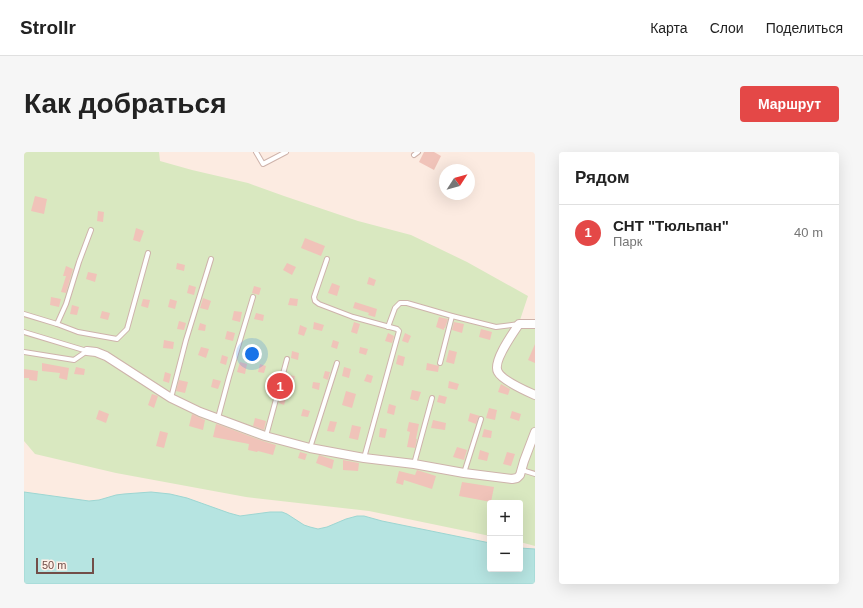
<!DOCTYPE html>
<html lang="ru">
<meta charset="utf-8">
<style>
:root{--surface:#fff;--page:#f6f6f6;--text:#222;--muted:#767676;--line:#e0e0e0;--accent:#e44847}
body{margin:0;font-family:Arial,sans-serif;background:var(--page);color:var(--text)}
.controls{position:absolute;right:12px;bottom:12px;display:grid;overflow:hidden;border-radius:4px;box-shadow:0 4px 16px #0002}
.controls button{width:36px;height:36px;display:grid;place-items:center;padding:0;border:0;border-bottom:1px solid var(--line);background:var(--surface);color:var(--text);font:20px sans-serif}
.compass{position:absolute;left:415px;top:12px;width:36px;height:36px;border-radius:50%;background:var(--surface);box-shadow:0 4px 16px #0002;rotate:54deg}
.scale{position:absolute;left:12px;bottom:10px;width:58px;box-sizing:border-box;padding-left:4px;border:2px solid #724e48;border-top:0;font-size:11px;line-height:14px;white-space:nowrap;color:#724e48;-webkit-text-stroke:3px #fff0e7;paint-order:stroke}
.you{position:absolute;left:228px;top:202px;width:14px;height:14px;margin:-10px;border:3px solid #fff;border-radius:50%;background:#1a73e8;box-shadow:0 0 0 6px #1a73e833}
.badge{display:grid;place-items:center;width:26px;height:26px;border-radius:50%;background:var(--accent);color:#fff;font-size:13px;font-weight:700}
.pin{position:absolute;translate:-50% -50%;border:2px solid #fff;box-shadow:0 1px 4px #0006}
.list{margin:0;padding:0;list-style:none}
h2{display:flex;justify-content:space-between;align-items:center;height:52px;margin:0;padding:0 16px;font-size:17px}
h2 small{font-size:13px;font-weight:400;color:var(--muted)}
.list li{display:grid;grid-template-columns:26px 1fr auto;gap:12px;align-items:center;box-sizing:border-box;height:56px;padding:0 16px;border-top:1px solid var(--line)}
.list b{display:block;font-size:15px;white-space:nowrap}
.list p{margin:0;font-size:13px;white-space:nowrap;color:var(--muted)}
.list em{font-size:13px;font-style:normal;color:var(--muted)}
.map{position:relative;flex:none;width:511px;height:432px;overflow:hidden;border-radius:4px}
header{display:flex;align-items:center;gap:24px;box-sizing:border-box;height:56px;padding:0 20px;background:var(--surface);border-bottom:1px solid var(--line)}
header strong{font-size:19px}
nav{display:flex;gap:22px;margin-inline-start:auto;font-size:14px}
.intro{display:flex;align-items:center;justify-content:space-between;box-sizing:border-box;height:96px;padding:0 24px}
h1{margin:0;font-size:28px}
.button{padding:10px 18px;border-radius:4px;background:var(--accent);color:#fff;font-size:14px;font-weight:700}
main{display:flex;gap:24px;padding:0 24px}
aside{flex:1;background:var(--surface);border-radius:4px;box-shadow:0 4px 16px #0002}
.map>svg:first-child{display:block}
.green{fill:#d9e8c0}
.water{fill:#b6e4e1;stroke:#9dd6d2}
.building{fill:#f0c3b9}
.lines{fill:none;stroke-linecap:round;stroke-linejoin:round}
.lane-casing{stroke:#ceb3ab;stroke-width:6}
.street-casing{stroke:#ceb3ab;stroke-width:10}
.lane{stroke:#fff;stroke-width:4}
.street{stroke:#fff;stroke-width:8}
</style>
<header>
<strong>Strollr</strong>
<nav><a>Карта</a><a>Слои</a><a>Поделиться</a></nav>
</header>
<div class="intro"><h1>Как добраться</h1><a class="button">Маршрут</a></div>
<main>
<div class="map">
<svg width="511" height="432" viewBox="0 0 511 432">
<rect width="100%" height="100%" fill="#fcebe1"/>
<path class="green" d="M0,0H135L136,9L168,18L224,31L260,44L334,69L387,83L443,110L504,144L496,168L511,176V394L496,390V351H466V384L345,359L222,345L92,321L11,302L0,289Z"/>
<path class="water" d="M0,340L65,349L75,348L92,343L100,342L127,340L146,342L163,346L205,361L216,364L246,360H258L263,362L280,373L286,375L294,377L303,375L322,367L333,364H340L358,369L466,391V417H496V396L511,397V432H0Z"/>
<g class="building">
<path d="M400,0H410L417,4L410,18L395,10Z"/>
<path d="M11,44L23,47L20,62L7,59Z"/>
<path d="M74,59L80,60L79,70L73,69Z"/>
<path d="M112,76L120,79L116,90L109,88Z"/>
<path d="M281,86L301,94L297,104L277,96Z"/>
<path d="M153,111L161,113L160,119L152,117Z"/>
<path d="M263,111L272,115L268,123L259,118Z"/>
<path d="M42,114L49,117L42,141L37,140L42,124H39Z"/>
<path d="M64,120L73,122L71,130L62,127Z"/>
<path d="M345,125L352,128L350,134L343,132Z"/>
<path d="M308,131L316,134L313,144L304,141Z"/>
<path d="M165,133L172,135L170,143L163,141Z"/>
<path d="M230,134L237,136L235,143L228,141Z"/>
<path d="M27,145L37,147L35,155L26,153Z"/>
<path d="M179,146L187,149L184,158L176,156Z"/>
<path d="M266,146L274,147L273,154L264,153Z"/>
<path d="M119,147L126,148L124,156L117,154Z"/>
<path d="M146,147L153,149L151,157L144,155Z"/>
<path d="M331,150L353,157L351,165L344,163L345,161L329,156Z"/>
<path d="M48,153L55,155L53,163L46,162Z"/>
<path d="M78,159L86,161L84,168L76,166Z"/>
<path d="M210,159L218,160L216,170L208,168Z"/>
<path d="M232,161L240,163L239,169L230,167Z"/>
<path d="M415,165L424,167L421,176H420V178L412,175Z"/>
<path d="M155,169L162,171L160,178L153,177Z"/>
<path d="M290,170L300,173L298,179L289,177Z"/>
<path d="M330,170L336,172L333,182L327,180Z"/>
<path d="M430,170L440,172L438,181L428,178Z"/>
<path d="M176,171L182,173L181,179L174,178Z"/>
<path d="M276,173L283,176L280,184L274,182Z"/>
<path d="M457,177L468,180L466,188L455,185Z"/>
<path d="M203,179L211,181L209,189L201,187Z"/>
<path d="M364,181L370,184L368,191L361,189Z"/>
<path d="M381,181L387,184L384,191L378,189Z"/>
<path d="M140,188L150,190L149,197L139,196Z"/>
<path d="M309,188L315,190L313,197L307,195Z"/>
<path d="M511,192V211L504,208Z"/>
<path d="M177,195L185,197L182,206L174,203Z"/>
<path d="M336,195L344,197L342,203L335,201Z"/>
<path d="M425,198L433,200L430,212L422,210Z"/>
<path d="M268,199L275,201L274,208L267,206Z"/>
<path d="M198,203L204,205L202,213L196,211Z"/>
<path d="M374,203L381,205L379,214L372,212Z"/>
<path d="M216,210L223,212L221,222L213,220Z"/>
<path d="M18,211L45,216L43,228L35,226L36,221L18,219Z"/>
<path d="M403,211L415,214L414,220L402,218Z"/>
<path d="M236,212L242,214L240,221L234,220Z"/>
<path d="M52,215L61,217L60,223L50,222Z"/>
<path d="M320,215L327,217L325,226L318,224Z"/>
<path d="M0,217L14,219L13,229L5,228V226H0Z"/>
<path d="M301,219L306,220L304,228L299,226Z"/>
<path d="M141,220L147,222L145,231L139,229Z"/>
<path d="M343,222L349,224L347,231L340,229Z"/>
<path d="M264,223L271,224L269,232L263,231Z"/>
<path d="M189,227L197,229L194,237L187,235Z"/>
<path d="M155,228L164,230L161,241L152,239Z"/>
<path d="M425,229L435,232L433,238L424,236Z"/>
<path d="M289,230L296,231L295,238L288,236Z"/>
<path d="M477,232L486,237L484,243L474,240Z"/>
<path d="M388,238L397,240L394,249L386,247Z"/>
<path d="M322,239L332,242L328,256L318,253Z"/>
<path d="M128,242L134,244L130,256L124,253Z"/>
<path d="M415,243L423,245L421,252L413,250Z"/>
<path d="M256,245L262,247L260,253L255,251Z"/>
<path d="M365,252L372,254L370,263L363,261Z"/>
<path d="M465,256L473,258L471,268L462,266Z"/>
<path d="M279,257L286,259L284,265L277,264Z"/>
<path d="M75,258L85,262L82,271L72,267Z"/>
<path d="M488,259L497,262L495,269L486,266Z"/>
<path d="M446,261L456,264L454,266L452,272L444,269Z"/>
<path d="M168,262L181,268L179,278L165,274Z"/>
<path d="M231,266L242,269L240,278L229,274Z"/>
<path d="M409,268L422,271L421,278L407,276Z"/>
<path d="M306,269L313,270L310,280L303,279Z"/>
<path d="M385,270L395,272L392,287H393L391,296L383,295L386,280L383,279Z"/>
<path d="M192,272L196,273L239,289L252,293L249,303L234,299L233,300L224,298L225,292L189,285Z"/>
<path d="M328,273L337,275L334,288L325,286Z"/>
<path d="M356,276L363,277L361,286L355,285Z"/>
<path d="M460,277L468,279L467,286L458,285Z"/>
<path d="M136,279L144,281L140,296L132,294Z"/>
<path d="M433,295L443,298L440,308L429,305Z"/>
<path d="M456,298L465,301L463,309L454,307Z"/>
<path d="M276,300L283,302L281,308L274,306Z"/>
<path d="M483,300L491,302L487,314L479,312Z"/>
<path d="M295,303L310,308L308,317L292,311Z"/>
<path d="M319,308L335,311L334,319L319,318Z"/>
<path d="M393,318L412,324L408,337L380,328L379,333L372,331L375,319L391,323Z"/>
<path d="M438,330L470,335L467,350L435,344Z"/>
</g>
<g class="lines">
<g class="lane-casing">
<g id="lane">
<path d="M232,0L239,12L262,0"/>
<path d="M390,3L394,0"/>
<path d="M303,107L290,145L291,149L295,152L329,165L373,177L375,179L340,306"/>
<path d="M0,162L33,172L54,180L93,187L103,177L124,101"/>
<path d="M33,172L42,152L55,110L67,78"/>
<path d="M364,175L371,156L376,151H383L428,164L472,175L495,172"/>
<path d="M0,180L63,199"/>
<path d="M0,200L50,208L63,199"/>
<path d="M416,211L428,164"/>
<path d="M147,246L162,188L187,107"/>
<path d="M194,266L205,225L229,145"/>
<path d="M242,284L263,207"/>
<path d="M286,296L313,211"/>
<path d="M390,312L408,246"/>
<path d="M498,318L511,322"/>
<path d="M440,321L457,267"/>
</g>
</g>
<g class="street-casing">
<g id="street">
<path d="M511,172H495C489,181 468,210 474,220C478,228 502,239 511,243"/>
<path d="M63,199L72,200L82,204L147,246L176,260L241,284L286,296L340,306L390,312L440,321L488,327L493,326L496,323L500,309L511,280"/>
</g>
</g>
<use href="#lane" class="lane"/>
<use href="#street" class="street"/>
</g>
</svg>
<div class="controls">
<button>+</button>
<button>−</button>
</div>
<svg class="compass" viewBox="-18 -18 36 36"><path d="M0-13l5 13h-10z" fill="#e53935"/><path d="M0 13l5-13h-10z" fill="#767676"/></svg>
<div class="scale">50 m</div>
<div class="you"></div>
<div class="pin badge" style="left:256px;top:234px">1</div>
</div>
<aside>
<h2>Рядом<small></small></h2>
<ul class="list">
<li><span class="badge">1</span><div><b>СНТ &quot;Тюльпан&quot;</b><p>Парк</p></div><em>40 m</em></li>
</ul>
</aside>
</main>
